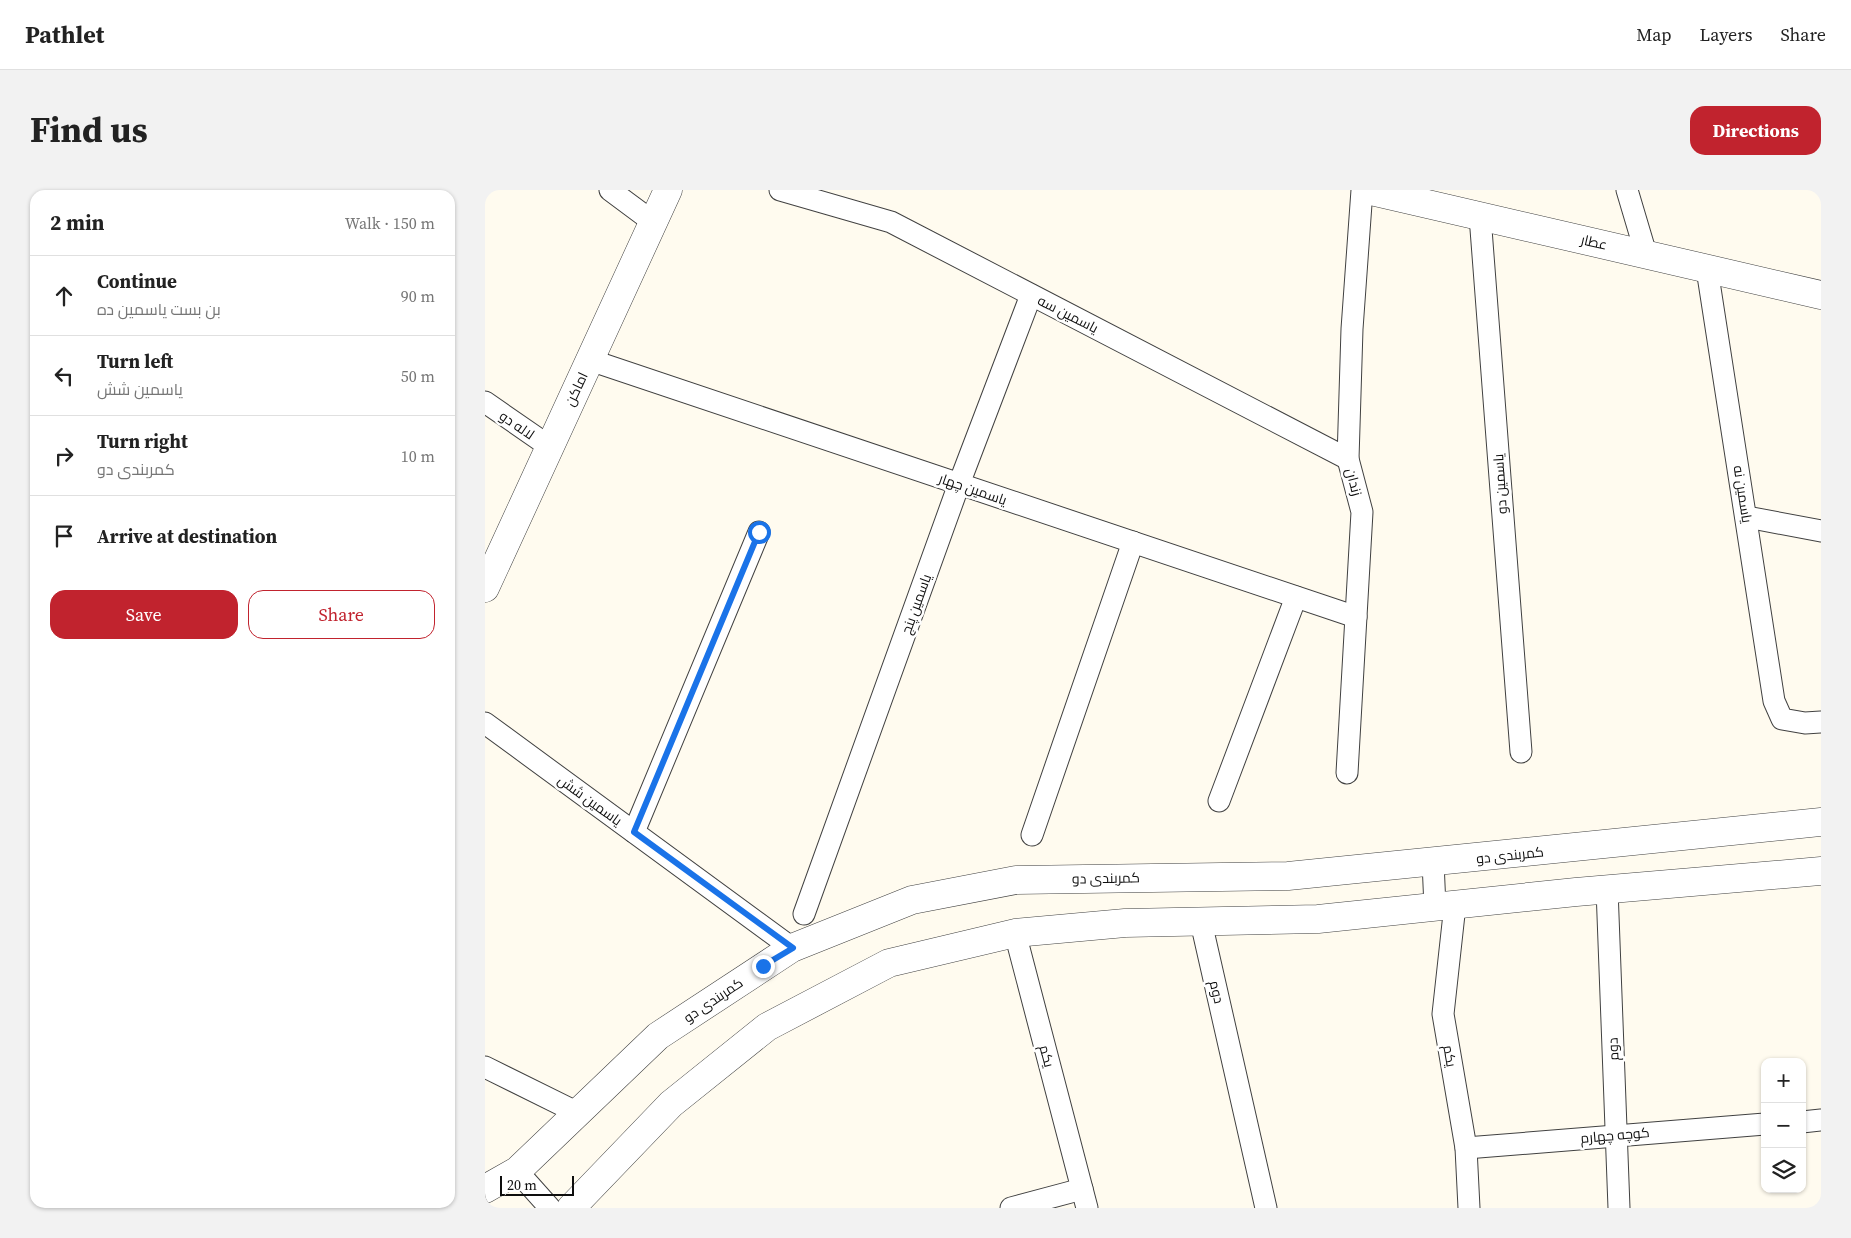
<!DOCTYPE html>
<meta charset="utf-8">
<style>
:root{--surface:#fff;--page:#f2f2f2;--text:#222;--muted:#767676;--line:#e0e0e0;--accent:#c1232e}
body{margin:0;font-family:"Source Serif 4",Cairo,serif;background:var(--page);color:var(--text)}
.controls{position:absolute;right:15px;bottom:15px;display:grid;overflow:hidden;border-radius:10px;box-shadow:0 1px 4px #0004}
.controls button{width:45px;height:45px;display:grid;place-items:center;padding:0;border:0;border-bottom:1px solid var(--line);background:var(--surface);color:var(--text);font:25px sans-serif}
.scale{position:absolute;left:15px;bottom:12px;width:74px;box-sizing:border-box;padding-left:5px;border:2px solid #0e0e0e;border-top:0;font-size:14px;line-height:18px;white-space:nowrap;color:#0e0e0e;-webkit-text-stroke:4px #fff;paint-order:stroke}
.stop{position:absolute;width:15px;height:15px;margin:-11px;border:4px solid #1a73e8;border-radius:50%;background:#fff}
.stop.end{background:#1a73e8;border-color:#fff;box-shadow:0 1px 5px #0008}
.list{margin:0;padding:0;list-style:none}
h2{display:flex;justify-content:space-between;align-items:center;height:65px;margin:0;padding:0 20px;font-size:21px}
h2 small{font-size:16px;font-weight:400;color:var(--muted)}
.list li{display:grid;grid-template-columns:32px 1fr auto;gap:15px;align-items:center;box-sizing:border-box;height:80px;padding:0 20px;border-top:1px solid var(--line)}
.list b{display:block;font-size:19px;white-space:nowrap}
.list p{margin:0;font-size:16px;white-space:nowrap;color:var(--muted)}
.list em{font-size:16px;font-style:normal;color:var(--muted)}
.actions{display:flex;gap:10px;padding:15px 20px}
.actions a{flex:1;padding:11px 0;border:1px solid var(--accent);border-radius:15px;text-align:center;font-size:18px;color:var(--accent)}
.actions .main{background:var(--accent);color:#fff}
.icon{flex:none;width:28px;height:28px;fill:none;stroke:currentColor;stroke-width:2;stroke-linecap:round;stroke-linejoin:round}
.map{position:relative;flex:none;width:1336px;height:1018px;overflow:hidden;border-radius:15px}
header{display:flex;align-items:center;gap:30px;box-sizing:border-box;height:70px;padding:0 25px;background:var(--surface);border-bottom:1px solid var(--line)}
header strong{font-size:24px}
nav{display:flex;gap:28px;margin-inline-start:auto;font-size:18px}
.intro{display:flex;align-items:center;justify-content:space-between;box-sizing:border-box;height:120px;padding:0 30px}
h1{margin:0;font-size:35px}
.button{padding:12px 22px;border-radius:15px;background:var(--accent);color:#fff;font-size:18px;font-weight:700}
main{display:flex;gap:30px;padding:0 30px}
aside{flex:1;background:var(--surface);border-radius:15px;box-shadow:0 1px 4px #0004}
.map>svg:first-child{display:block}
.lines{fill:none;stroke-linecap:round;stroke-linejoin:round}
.minor-casing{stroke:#414141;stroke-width:23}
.tertiary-casing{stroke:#414141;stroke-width:29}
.minor{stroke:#fff;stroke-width:21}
.tertiary{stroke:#fff;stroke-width:28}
.route{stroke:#1a73e8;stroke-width:6}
.labels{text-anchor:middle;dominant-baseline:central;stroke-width:5;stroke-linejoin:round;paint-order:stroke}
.street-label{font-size:14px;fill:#0e0e0e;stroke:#fff}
</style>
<header>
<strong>Pathlet</strong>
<nav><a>Map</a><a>Layers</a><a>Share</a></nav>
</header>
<div class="intro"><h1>Find us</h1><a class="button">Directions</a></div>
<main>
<aside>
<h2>2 min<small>Walk · 150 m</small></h2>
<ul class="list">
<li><svg class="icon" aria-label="ahead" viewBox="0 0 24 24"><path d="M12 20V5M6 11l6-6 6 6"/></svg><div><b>Continue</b><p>بن بست یاسمین ده</p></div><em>90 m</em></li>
<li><svg class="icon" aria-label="left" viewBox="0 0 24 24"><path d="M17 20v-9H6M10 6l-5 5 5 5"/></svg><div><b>Turn left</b><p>یاسمین شش</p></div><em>50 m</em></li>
<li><svg class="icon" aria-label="right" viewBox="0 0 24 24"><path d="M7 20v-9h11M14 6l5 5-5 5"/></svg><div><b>Turn right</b><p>کمربندی دو</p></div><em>10 m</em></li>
<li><svg class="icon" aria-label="arrive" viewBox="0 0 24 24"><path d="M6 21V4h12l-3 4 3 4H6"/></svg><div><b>Arrive at destination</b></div></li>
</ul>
<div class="actions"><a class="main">Save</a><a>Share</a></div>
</aside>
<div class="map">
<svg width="1336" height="1018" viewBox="0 0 1336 1018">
<rect width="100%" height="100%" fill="#fffbef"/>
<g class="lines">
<g class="minor-casing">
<g id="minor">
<path d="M125,0L168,32"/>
<path d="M295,0L406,32L863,269"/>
<path d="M1142,0L1161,64"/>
<path d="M995,26L1036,562"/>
<path d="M1222,79L1289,511L1297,529L1320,533L1336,532"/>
<path d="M105,170L871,427"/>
<path d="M0,212L65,257"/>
<path d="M1262,327L1336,341"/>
<path d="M0,533L307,758"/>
<path d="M862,583L877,322L863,269L867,139L877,0"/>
<path d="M734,611L811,407"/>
<path d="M149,642L274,342"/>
<path d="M547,645L648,352"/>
<path d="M948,672L950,717"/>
<path d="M1122,699L1134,1018"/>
<path d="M970,715L958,824L981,958L984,1018"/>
<path d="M319,724L474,294L546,105"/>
<path d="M716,732L781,1018"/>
<path d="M530,743L602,1018"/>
<path d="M0,877L93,923"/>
<path d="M1317,932L1336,930"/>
<path d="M981,958L1280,934"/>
<path d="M32,981L65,1018"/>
<path d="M526,1018L597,999"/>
</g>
</g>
<g class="tertiary-casing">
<g id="tertiary">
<path d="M882,0L1336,105"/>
<path d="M0,398L183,0"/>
<path d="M0,999L32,981L173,846L307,758L427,710L531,690L803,686L1336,632"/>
<path d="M86,1018L186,914L282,837L404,773L530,743L640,733L833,729L1091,702L1336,681"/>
</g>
</g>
<use href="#minor" class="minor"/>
<use href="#tertiary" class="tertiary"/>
</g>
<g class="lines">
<path class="route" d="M274,342L149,642L308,758L278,776"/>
</g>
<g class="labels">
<g class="street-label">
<text transform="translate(1109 52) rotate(13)">عطار</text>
<text transform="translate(583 124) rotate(27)">یاسمین سه</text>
<text transform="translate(91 199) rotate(-65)">اماکن</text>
<text transform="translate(32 235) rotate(34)">لاله دو</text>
<text transform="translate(869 292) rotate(75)">زندان</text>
<text transform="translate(1015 294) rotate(-94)">یاسمین دو</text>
<text transform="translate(488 299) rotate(19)">یاسمین چهار</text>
<text transform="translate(1258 304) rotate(81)">یاسمین نه</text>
<text transform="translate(431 414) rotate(-70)">یاسمین پنج</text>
<text transform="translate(105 610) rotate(36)">یاسمین شش</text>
<text transform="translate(1025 665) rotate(-6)">کمربندی دو</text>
<text transform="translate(621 688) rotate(-1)">کمربندی دو</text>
<text transform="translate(732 802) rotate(77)">دوم</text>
<text transform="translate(228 810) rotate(-34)">کمربندی دو</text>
<text transform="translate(1128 859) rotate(-92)">دوم</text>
<text transform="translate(562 866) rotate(75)">یکم</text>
<text transform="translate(965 866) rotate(80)">یکم</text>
<text transform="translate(1130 945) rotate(-5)">کوچه چهارم</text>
</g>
</g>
</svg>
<div class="controls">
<button>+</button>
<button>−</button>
<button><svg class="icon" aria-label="layers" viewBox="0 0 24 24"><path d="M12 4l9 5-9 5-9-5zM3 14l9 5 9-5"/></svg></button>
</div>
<div class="scale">20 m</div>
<div class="stop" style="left:274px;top:342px"></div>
<div class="stop end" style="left:278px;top:776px"></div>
</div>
</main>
